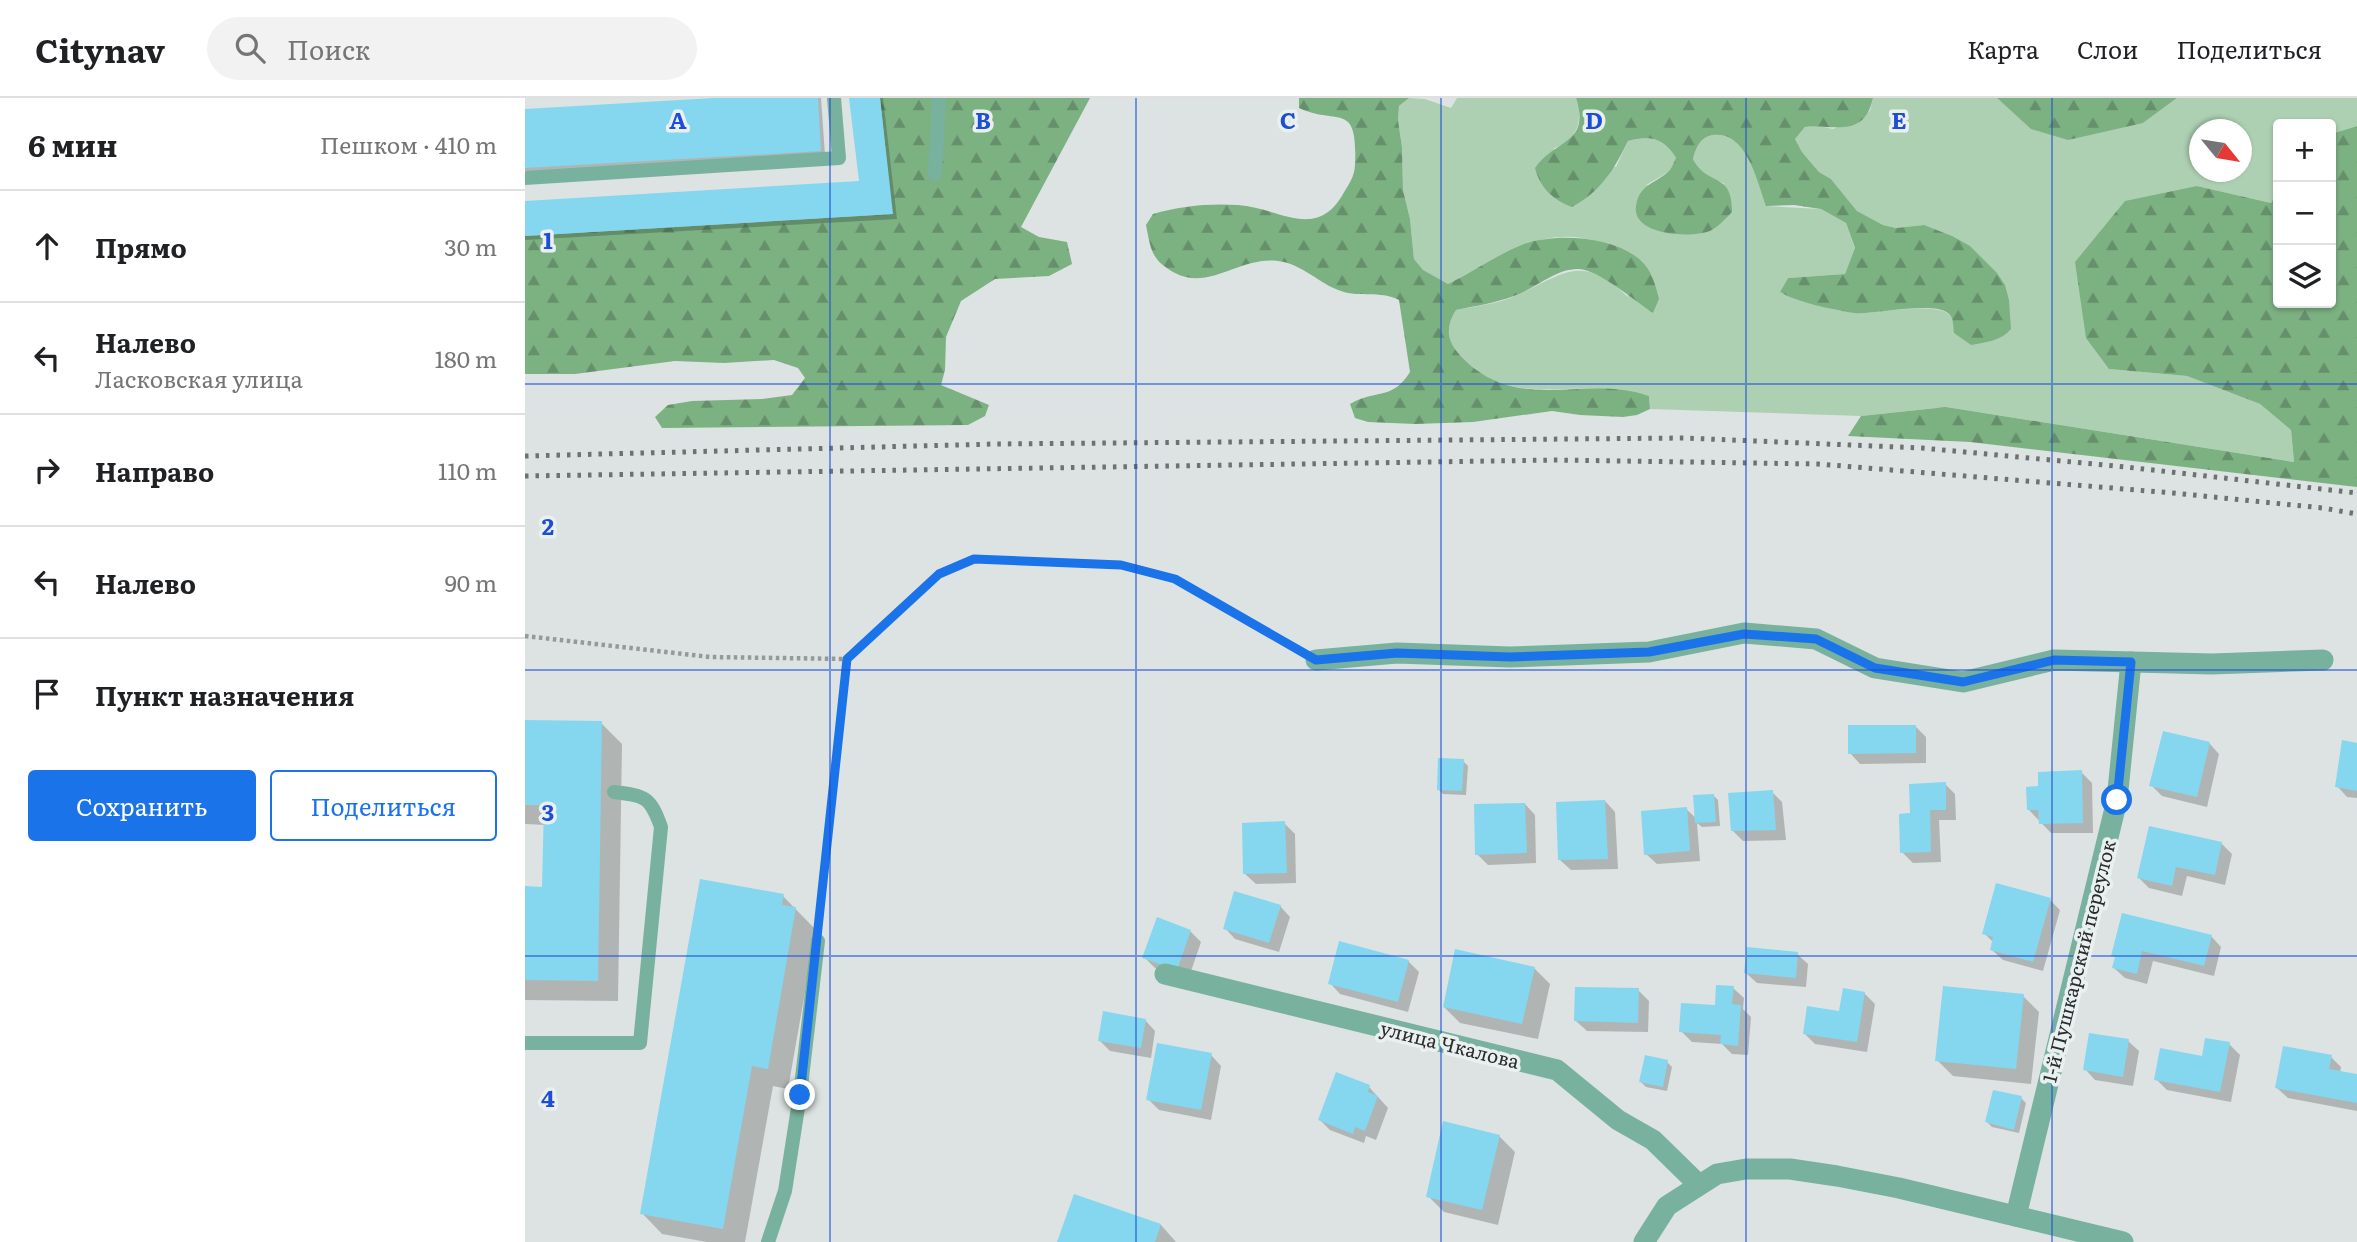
<!DOCTYPE html>
<html lang="ru">
<meta charset="utf-8">
<style>
:root{--surface:#fff;--page:#f2f2f2;--text:#202124;--muted:#757577;--line:#e0e0e0;--accent:#1a73e8}
body{margin:0;font-family:Literata,serif;background:var(--page);color:var(--text)}
.controls{position:absolute;right:21px;top:21px;display:grid;overflow:hidden;border-radius:7px;box-shadow:0 2px 5px #0004}
.controls button{width:63px;height:63px;display:grid;place-items:center;padding:0;border:0;border-bottom:2px solid var(--line);background:var(--surface);color:var(--text);font:35px sans-serif}
.compass{position:absolute;left:1664px;top:21px;width:63px;height:63px;border-radius:50%;background:var(--surface);box-shadow:0 2px 5px #0004;rotate:120deg}
.stop{position:absolute;width:21px;height:21px;margin:-16px;border:5px solid #1a73e8;border-radius:50%;background:#fff}
.stop.end{background:#1a73e8;border-color:#fff;box-shadow:0 2px 7px #0008}
.list{margin:0;padding:0;list-style:none}
h2{display:flex;justify-content:space-between;align-items:center;height:91px;margin:0;padding:0 28px;font-size:30px}
h2 small{font-size:23px;font-weight:400;color:var(--muted)}
.list li{display:grid;grid-template-columns:46px 1fr auto;gap:21px;align-items:center;box-sizing:border-box;height:112px;padding:0 28px;border-top:2px solid var(--line)}
.list b{display:block;font-size:26px;white-space:nowrap}
.list p{margin:0;font-size:23px;white-space:nowrap;color:var(--muted)}
.list em{font-size:23px;font-style:normal;color:var(--muted)}
.actions{display:flex;gap:14px;padding:21px 28px}
.actions a{flex:1;padding:16px 0;border:2px solid var(--accent);border-radius:7px;text-align:center;font-size:24px;color:var(--accent)}
.actions .main{background:var(--accent);color:#fff}
.icon{flex:none;width:38px;height:38px;fill:none;stroke:currentColor;stroke-width:2;stroke-linecap:round;stroke-linejoin:round}
.map{position:relative;flex:none;width:1832px;height:1144px;overflow:hidden}
header{display:flex;align-items:center;gap:42px;box-sizing:border-box;height:98px;padding:0 35px;background:var(--surface);border-bottom:2px solid var(--line)}
header strong{font-size:33px}
nav{display:flex;gap:38px;margin-inline-start:auto;font-size:24px}
.search{width:490px;height:63px;background:var(--page);display:flex;align-items:center;gap:18px;box-sizing:border-box;padding:0 24px;border-radius:38px;color:var(--muted);font-size:26px}
main{display:flex}
aside{flex:1;background:var(--surface)}
.map>svg:first-child{display:block}
.green{fill:#aed0b2;fill-rule:evenodd}
.forest{fill:url(#forest-firs)}
.shadow{fill:#0003}
.building{fill:#84d7ee}
.lines{fill:none;stroke-linecap:round;stroke-linejoin:round}
.path{stroke:#959a99;stroke-width:4.5;stroke-dasharray:3.5 3.5;stroke-linecap:butt}
.service{stroke:#78b19e;stroke-width:14}
.minor{stroke:#78b19e;stroke-width:21}
.rail{stroke:#6d7170;stroke-width:5;stroke-dasharray:3.5 7;stroke-linecap:butt}
.route{stroke:#1a73e8;stroke-width:9}
.grid{fill:none;stroke:#1d4ed8;stroke-width:2;stroke-opacity:0.55}
.labels{text-anchor:middle;dominant-baseline:central;stroke-width:7;stroke-linejoin:round;paint-order:stroke}
.street-label{font-size:19px;fill:#2a2d2c;stroke:#eaf0f0}
.grid-label{font-size:23px;text-anchor:middle;font-weight:bold;fill:#1d4ed8;stroke:#eaf0f0;stroke-width:7;stroke-linejoin:round;paint-order:stroke}
</style>
<header>
<strong>Citynav</strong>
<div class="search"><svg class="icon" aria-label="search" viewBox="0 0 24 24"><circle cx="10" cy="10" r="6"/><path d="M15 15l6 6"/></svg>Поиск</div>
<nav><a>Карта</a><a>Слои</a><a>Поделиться</a></nav>
</header>
<main>
<aside>
<h2>6 мин<small>Пешком · 410 m</small></h2>
<ul class="list">
<li><svg class="icon" aria-label="ahead" viewBox="0 0 24 24"><path d="M12 20V5M6 11l6-6 6 6"/></svg><div><b>Прямо</b></div><em>30 m</em></li>
<li><svg class="icon" aria-label="left" viewBox="0 0 24 24"><path d="M17 20v-9H6M10 6l-5 5 5 5"/></svg><div><b>Налево</b><p>Ласковская улица</p></div><em>180 m</em></li>
<li><svg class="icon" aria-label="right" viewBox="0 0 24 24"><path d="M7 20v-9h11M14 6l5 5-5 5"/></svg><div><b>Направо</b></div><em>110 m</em></li>
<li><svg class="icon" aria-label="left" viewBox="0 0 24 24"><path d="M17 20v-9H6M10 6l-5 5 5 5"/></svg><div><b>Налево</b></div><em>90 m</em></li>
<li><svg class="icon" aria-label="arrive" viewBox="0 0 24 24"><path d="M6 21V4h12l-3 4 3 4H6"/></svg><div><b>Пункт назначения</b></div></li>
</ul>
<div class="actions"><a class="main">Сохранить</a><a>Поделиться</a></div>
</aside>
<div class="map">
<svg width="1832" height="1144" viewBox="0 0 1832 1144">
<defs>
<pattern id="forest-firs" width="22" height="20" patternUnits="userSpaceOnUse" patternTransform="scale(1.75)"><rect width="22" height="20" fill="#7cb182"/><path d="M5 1l3.5 6h-7zM16 11l3.5 6h-7z" fill="#66906b"/></pattern>
</defs>
<rect width="100%" height="100%" fill="#dde3e2"/>
<path class="green" d="M884,0L900,1L926,10L932,0H1051C1059,23 1052,42 1028,51L1091,69L1103,43C1125,37 1139,40 1151,60L1145,73L1121,87L1200,86L1174,74L1168,61C1171,50 1175,39 1188,37C1222,33 1232,84 1241,108L1296,111L1321,125L1330,151L1320,176L1263,180L1255,194C1268,202 1318,215 1333,215C1352,215 1410,204 1424,216C1431,221 1436,236 1440,244L1399,127L1371,130L1358,127L1332,113L1306,81L1294,74L1277,54L1270,41L1280,29L1294,28L1308,31L1345,13L1348,0H1472L1506,30L1618,25L1652,0H1832V28L1806,36V26H1753V93L1746,105L1672,88L1584,271L1662,278L1735,306L1766,332L1769,364L1421,309L1336,318L1125,311L1124,298C1106,296 1088,292 1070,291C1016,289 976,302 934,256C921,241 921,228 931,212C950,208 972,206 990,198C1040,176 1055,154 1103,199L1094,149C1082,146 1069,142 1057,140C1008,132 964,165 923,186L897,172L889,161L885,121L878,92L877,49L873,22L874,8ZM1674,32H1716V74H1674Z"/>
<g class="forest">
<path d="M355,0H565L496,129L514,139L542,144L547,166L524,178L470,181L436,203L421,239L420,272L416,287L464,307L460,318L443,327L137,330L130,319L143,307L167,303L237,301L267,297L280,280L273,270L249,262L199,265L150,263L50,276H0V138L367,116Z"/>
<path d="M774,0H884L874,8L873,22L877,49L878,92L885,121L889,161L898,172L923,186C948,174 973,156 999,146C1032,134 1096,138 1120,167C1128,177 1131,189 1134,201L1128,215C1110,203 1074,172 1054,171C1031,170 1010,191 989,198C970,205 950,208 931,212C921,228 921,241 934,256C991,319 1058,275 1124,298L1125,311L1112,317L1098,319L1055,317L1027,313L948,324L890,326L843,324L830,320L825,306C850,291 867,303 885,274L874,202C854,192 836,200 816,193C794,186 778,166 753,163C715,158 685,193 650,175C626,162 626,152 621,127L628,116C654,108 685,105 713,107C752,109 791,144 818,96C824,86 830,78 830,66C833,2 813,28 774,10Z"/>
<path d="M1051,0H1348C1339,41 1309,26 1280,29L1270,41L1277,54L1294,74L1306,81L1332,113L1358,127L1371,130L1399,127L1427,138L1445,148L1472,175L1480,187L1484,202L1486,231C1476,243 1461,244 1446,247L1429,235C1428,228 1429,219 1423,215C1406,203 1350,217 1329,215C1309,212 1271,204 1255,194L1263,180L1320,176L1330,150L1321,125L1296,111L1269,107L1241,108C1232,84 1222,33 1188,37C1175,39 1171,50 1168,61C1182,89 1208,73 1207,114C1201,120 1195,127 1187,132C1169,141 1106,138 1111,108C1114,87 1129,86 1143,74C1147,71 1148,65 1151,60C1139,40 1125,37 1103,43C1089,72 1075,94 1047,109C1028,102 1015,90 1010,70C1030,41 1066,46 1051,0Z"/>
<path d="M1472,0H1652L1618,25L1543,42L1506,31Z"/>
<path d="M1832,28V389L1445,344L1323,338L1336,318L1421,309L1769,364L1766,332L1735,306L1662,278L1584,271L1561,240L1550,164L1600,103L1672,88L1746,105L1753,93V205H1806V36Z"/>
</g>
<g class="shadow">
<path d="M219,0H296L300,57L0,74V13Z"/>
<path d="M326,0H358L372,121L0,142V104L336,85Z"/>
<path d="M0,624L76,625L97,646L93,903L0,902V790H19L20,727L0,726Z"/>
<path d="M1390,628L1401,639V665L1335,666L1325,655Z"/>
<path d="M1684,645L1694,656L1682,709L1637,698L1626,687Z"/>
<path d="M1832,647V700L1822,699L1812,688Z"/>
<path d="M938,663L943,668L941,697L918,696L913,691Z"/>
<path d="M1556,674L1567,685L1568,735H1526L1503,711L1514,690Z"/>
<path d="M1420,686L1430,696L1431,722H1414L1416,764L1388,765L1377,754L1386,717Z"/>
<path d="M1247,694L1257,704L1261,742L1218,743L1207,732Z"/>
<path d="M1188,697L1193,702L1195,728L1177,729L1172,725L1175,763L1132,766L1121,756L1161,711L1172,721Z"/>
<path d="M1080,703L1090,714L1093,771L1046,772L1035,762Z"/>
<path d="M1000,706L1010,717L1011,765L963,767L952,756Z"/>
<path d="M759,725L770,736L771,785L731,786L720,776Z"/>
<path d="M1696,745L1707,756L1700,787L1662,778L1657,798L1624,790L1614,780Z"/>
<path d="M258,798L291,832L263,991L248,988L220,1144H182L137,1136L117,1115Z"/>
<path d="M1525,802L1535,812L1518,873L1478,862L1467,852L1469,845L1459,835Z"/>
<path d="M755,808L765,819L754,854L710,841L700,830Z"/>
<path d="M665,833L676,844L663,882L630,870L619,859Z"/>
<path d="M1686,838L1696,849L1689,878L1628,863L1622,886L1600,880L1589,870L1591,860L1588,858Z"/>
<path d="M1272,856L1283,866L1281,889L1232,885L1221,875Z"/>
<path d="M883,863L894,874L883,914L815,896L805,885Z"/>
<path d="M1009,870L1025,886L1013,941L935,925L919,909Z"/>
<path d="M1208,890L1219,900L1218,911L1226,919L1223,957L1207,956L1197,946L1167,944L1156,933L1191,909Z"/>
<path d="M1113,892L1124,903L1123,934L1062,933L1051,923Z"/>
<path d="M1339,895L1350,906L1342,954L1290,946L1280,936L1316,915Z"/>
<path d="M1498,898L1514,914L1506,986L1428,978L1412,962Z"/>
<path d="M620,922L630,933L626,960L585,953L574,942Z"/>
<path d="M1603,943L1614,953L1608,988L1570,982L1560,971Z"/>
<path d="M1704,946L1715,957L1706,1004L1642,992L1631,981Z"/>
<path d="M686,957L696,968L686,1022L634,1012L623,1001Z"/>
<path d="M1806,959L1816,969L1815,975L1832,978V1013L1763,1000L1752,990Z"/>
<path d="M1142,964L1147,969L1142,993L1121,989L1116,984Z"/>
<path d="M844,989L863,1010L851,1042L841,1038L839,1045L805,1032L795,1022Z"/>
<path d="M1496,1000L1501,1005L1494,1035L1467,1029L1462,1024Z"/>
<path d="M974,1038L990,1054L973,1127L919,1114L903,1098Z"/>
<path d="M551,1098L636,1127L651,1144H534Z"/>
</g>
<g class="building">
<path d="M189,0H293L296,53L0,70V11Z"/>
<path d="M324,0H355L368,116L0,138V103L334,83Z"/>
<path d="M0,622L77,623L73,883L0,882V788L17,789L19,707H0Z"/>
<path d="M1323,627H1391V655L1323,656Z"/>
<path d="M1638,633L1685,644L1672,699L1624,688Z"/>
<path d="M1817,642L1832,645V693L1810,689Z"/>
<path d="M913,660L939,661L937,693L912,692Z"/>
<path d="M1557,672L1558,725L1514,726L1513,712H1502L1501,689L1513,688V674Z"/>
<path d="M1421,684V712H1405L1406,754L1375,755L1374,716L1385,715L1384,686Z"/>
<path d="M1248,692L1251,732L1206,733L1203,695Z"/>
<path d="M1189,696L1191,724L1170,725L1168,697Z"/>
<path d="M1080,702L1083,761L1033,762L1031,704Z"/>
<path d="M1000,705L1002,755L950,757L949,706Z"/>
<path d="M1162,709L1165,753L1119,757L1116,713Z"/>
<path d="M760,723L762,775L718,776L717,725Z"/>
<path d="M1624,728L1697,744L1690,777L1651,769L1647,788L1612,780Z"/>
<path d="M175,781L259,796L257,807L271,809L243,971L227,968L198,1131L115,1116Z"/>
<path d="M1471,785L1526,800L1508,864L1465,852L1468,839L1457,836Z"/>
<path d="M709,793L756,807L744,845L698,831Z"/>
<path d="M1597,815L1687,837L1679,868L1617,853L1612,876L1587,870L1590,859L1586,858Z"/>
<path d="M632,819L666,832L652,872L617,860Z"/>
<path d="M814,843L884,862L873,904L803,886Z"/>
<path d="M1222,849L1273,854L1271,880L1219,875Z"/>
<path d="M930,851L1010,869L997,926L918,909Z"/>
<path d="M1191,887L1209,888L1207,906L1216,907L1213,948L1195,946L1196,937L1154,934L1156,905L1190,907Z"/>
<path d="M1418,888L1499,896L1491,971L1410,963Z"/>
<path d="M1050,889L1114,890L1113,925L1049,923Z"/>
<path d="M1318,890L1340,894L1332,944L1278,936L1282,908L1314,913Z"/>
<path d="M578,913L621,921L616,950L573,943Z"/>
<path d="M1564,935L1604,941L1598,979L1558,972Z"/>
<path d="M1680,940L1705,944L1695,994L1629,982L1635,950L1677,958Z"/>
<path d="M632,945L687,955L676,1012L621,1002Z"/>
<path d="M1758,948L1807,957L1804,971L1832,976V1005L1750,990Z"/>
<path d="M1120,957L1143,962L1138,989L1114,984Z"/>
<path d="M811,974L845,987L843,994L853,998L840,1033L830,1029L828,1036L793,1022Z"/>
<path d="M1468,992L1497,998L1489,1032L1460,1024Z"/>
<path d="M918,1023L975,1037L957,1112L901,1099Z"/>
<path d="M549,1096L636,1126L630,1144H532Z"/>
</g>
<g class="lines">
<g class="path">
<path d="M0,538L185,559L322,561L295,822"/>
<path d="M322,561L414,476L449,461L596,467L650,481L769,549"/>
</g>
<g class="service">
<path d="M410,76L414,0"/>
<path d="M0,80L314,60L309,0"/>
<path d="M0,945H115L136,729C125,698 120,698 89,694"/>
<path d="M243,1144L260,1093L275,997L293,843"/>
</g>
<g class="minor">
<path d="M791,562L872,555L985,559L1124,554L1219,535L1291,541L1350,570L1438,584L1529,562L1687,566L1798,562"/>
<path d="M640,876L1032,972L1093,1022L1128,1042L1174,1087"/>
<path d="M1491,1118L1592,702L1606,564"/>
<path d="M1119,1144L1142,1108L1192,1076L1221,1071H1265L1312,1078L1374,1090L1598,1144"/>
</g>
<g class="rail">
<path d="M0,358L470,346L1159,340L1397,350L1601,369L1832,395"/>
<path d="M0,378L1031,362L1293,366L1648,395L1798,410L1832,416"/>
</g>
</g>
<g class="lines">
<path class="route" d="M275,997L322,561L414,476L449,461L596,467L650,481L791,562L872,555L985,559L1124,554L1219,536L1291,541L1350,570L1438,584L1529,562L1606,564L1592,702"/>
</g>
<path class="grid" d="M305,0V1144M611,0V1144M916,0V1144M1221,0V1144M1527,0V1144M0,286H1832M0,572H1832M0,858H1832"/>
<g class="labels">
<g class="street-label">
<text transform="translate(1553 863) rotate(-76)">1-й Пушкарский переулок</text>
<text transform="translate(925 946) rotate(14)">улица Чкалова</text>
</g>
</g>
<g class="grid-label">
<text x="153" y="31">A</text>
<text x="458" y="31">B</text>
<text x="763" y="31">C</text>
<text x="1069" y="31">D</text>
<text x="1374" y="31">E</text>
<text x="23" y="151">1</text>
<text x="23" y="437">2</text>
<text x="23" y="723">3</text>
<text x="23" y="1009">4</text>
</g>
</svg>
<div class="controls">
<button>+</button>
<button>−</button>
<button><svg class="icon" aria-label="layers" viewBox="0 0 24 24"><path d="M12 4l9 5-9 5-9-5zM3 14l9 5 9-5"/></svg></button>
</div>
<svg class="compass" viewBox="-18 -18 36 36"><path d="M0-13l5 13h-10z" fill="#e53935"/><path d="M0 13l5-13h-10z" fill="#757577"/></svg>
<div class="stop" style="left:1592px;top:702px"></div>
<div class="stop end" style="left:275px;top:997px"></div>
</div>
</main>
